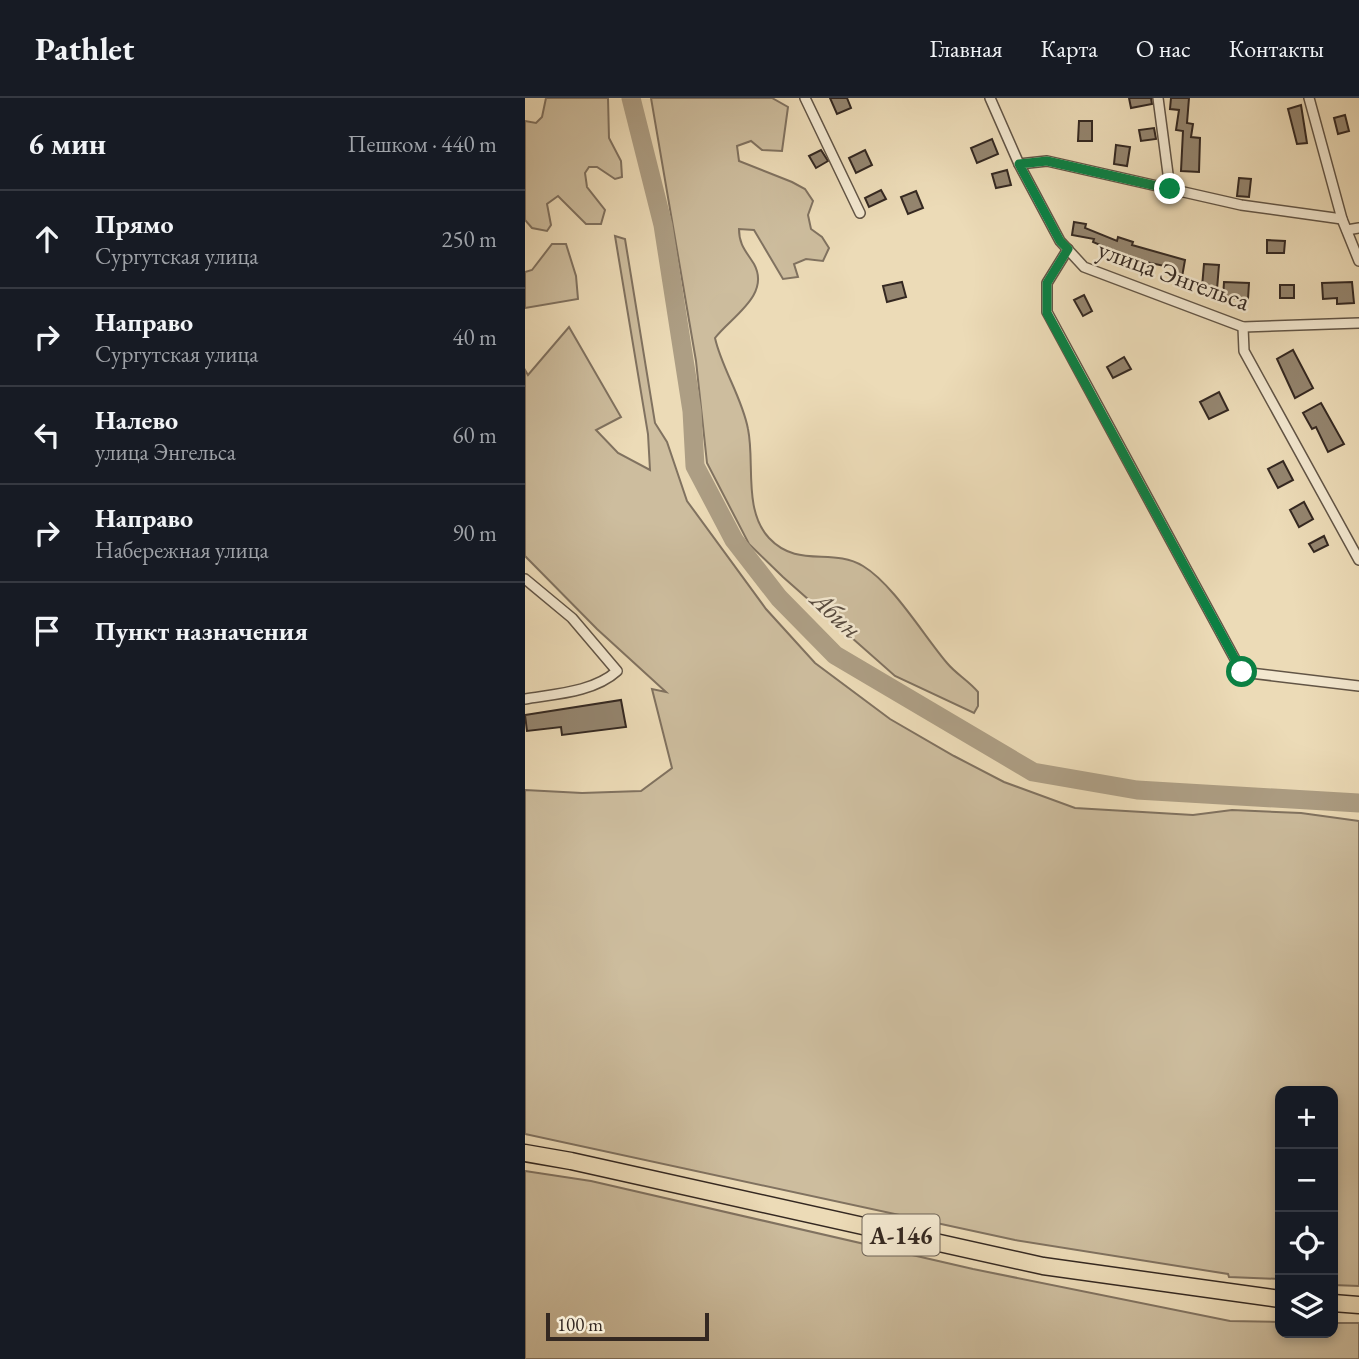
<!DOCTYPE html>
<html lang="ru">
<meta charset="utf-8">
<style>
:root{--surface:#171b24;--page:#20242c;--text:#f1f3f6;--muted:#9ea1a6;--line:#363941}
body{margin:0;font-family:"EB Garamond",serif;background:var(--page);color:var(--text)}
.controls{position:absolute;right:21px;bottom:21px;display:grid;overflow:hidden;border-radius:14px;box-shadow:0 4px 10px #0003}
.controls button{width:63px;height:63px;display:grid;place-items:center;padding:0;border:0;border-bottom:2px solid var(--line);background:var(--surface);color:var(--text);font:35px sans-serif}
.scale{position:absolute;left:21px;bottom:18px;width:163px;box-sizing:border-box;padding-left:7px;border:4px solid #342821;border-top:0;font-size:19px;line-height:24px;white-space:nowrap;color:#342821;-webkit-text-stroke:5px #f3e8d0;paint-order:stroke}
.stop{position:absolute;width:21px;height:21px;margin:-16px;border:5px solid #0b8043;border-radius:50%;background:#fff}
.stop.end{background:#0b8043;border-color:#fff;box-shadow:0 2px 7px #0008}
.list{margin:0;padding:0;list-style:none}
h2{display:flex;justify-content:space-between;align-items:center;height:91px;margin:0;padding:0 28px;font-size:30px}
h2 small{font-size:23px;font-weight:400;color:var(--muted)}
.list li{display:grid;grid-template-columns:46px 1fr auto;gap:21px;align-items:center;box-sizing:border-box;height:98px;padding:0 28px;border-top:2px solid var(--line)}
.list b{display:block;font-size:26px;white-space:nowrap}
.list p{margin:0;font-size:23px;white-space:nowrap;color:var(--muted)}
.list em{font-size:23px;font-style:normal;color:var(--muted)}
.icon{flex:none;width:38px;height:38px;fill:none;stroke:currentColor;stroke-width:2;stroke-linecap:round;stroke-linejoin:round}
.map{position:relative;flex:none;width:834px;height:1261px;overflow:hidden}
header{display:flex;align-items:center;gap:42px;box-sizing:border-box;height:98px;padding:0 35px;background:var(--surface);border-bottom:2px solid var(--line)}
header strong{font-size:33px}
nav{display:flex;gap:38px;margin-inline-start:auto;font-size:24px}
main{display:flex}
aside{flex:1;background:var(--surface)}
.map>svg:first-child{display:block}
.green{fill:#cdbd9e;stroke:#807260;stroke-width:2}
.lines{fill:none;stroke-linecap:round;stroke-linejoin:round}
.river{stroke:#ad9e84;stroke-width:19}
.building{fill:#94856f;stroke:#342821;stroke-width:2}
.street-casing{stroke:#625546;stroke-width:12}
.highway-casing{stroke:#342821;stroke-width:19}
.street{stroke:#f3e8d0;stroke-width:9}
.highway{stroke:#ecdbb7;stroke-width:16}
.route{stroke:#0b8043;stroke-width:9}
.labels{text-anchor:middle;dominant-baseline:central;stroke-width:5;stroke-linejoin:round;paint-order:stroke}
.shield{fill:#f3e8d0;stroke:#6d6256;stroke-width:2}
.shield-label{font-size:24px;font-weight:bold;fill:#342821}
.street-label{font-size:26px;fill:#342821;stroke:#f3e8d0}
.water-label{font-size:28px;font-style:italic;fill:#584b3f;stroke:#f3e8d0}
</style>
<header>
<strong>Pathlet</strong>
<nav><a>Главная</a><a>Карта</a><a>О нас</a><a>Контакты</a></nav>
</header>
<main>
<aside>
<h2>6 мин<small>Пешком · 440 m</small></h2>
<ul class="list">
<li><svg class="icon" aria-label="ahead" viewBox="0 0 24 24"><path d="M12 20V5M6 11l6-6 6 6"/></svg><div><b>Прямо</b><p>Сургутская улица</p></div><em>250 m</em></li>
<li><svg class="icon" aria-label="right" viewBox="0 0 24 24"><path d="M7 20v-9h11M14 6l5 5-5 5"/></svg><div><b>Направо</b><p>Сургутская улица</p></div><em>40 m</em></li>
<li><svg class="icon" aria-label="left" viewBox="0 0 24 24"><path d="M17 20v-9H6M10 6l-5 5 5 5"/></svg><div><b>Налево</b><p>улица Энгельса</p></div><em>60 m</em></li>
<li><svg class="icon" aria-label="right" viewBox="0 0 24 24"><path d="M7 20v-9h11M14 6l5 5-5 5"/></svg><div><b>Направо</b><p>Набережная улица</p></div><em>90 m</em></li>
<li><svg class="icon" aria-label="arrive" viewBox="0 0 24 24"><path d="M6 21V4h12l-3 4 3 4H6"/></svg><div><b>Пункт назначения</b></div></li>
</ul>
</aside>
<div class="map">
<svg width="834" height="1261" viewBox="0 0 834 1261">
<rect width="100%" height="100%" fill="#ecdbb7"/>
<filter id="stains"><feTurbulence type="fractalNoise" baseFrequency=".00286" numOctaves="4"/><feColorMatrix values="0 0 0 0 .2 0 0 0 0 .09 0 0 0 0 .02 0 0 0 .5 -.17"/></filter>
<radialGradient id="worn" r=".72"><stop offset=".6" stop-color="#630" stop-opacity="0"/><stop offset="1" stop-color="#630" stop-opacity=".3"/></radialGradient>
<g class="green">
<path d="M21,0H83L84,40L96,63L97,79L90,81L72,69H64L60,75L62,89L80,112L76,126H61L33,98L22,106L26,127L22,133L7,130L0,122V23L11,25L17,19Z"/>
<path d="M126,0H247L263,9L257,53L237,52L226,43L212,48L214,63L267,84L280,91L288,103L283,117L286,131L297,139L304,150L298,163L281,161L269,166L273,179L258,181L229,132L214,131C214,147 221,153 229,166C246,197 206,219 190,240C197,271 217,299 223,331C230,364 218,412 244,440C273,471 307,449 338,468C368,486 399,538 422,565C431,576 444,583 453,594V608L449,615L370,578L258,479L224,446L182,365L171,263Z"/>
<path d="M90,138L100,141L130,325L142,344L162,403L241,511L290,565L365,621L429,658L479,684L550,710L668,717L707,712L776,715L834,723V1188L808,1187V993H755V1181L704,1179L703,1176L490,1142L0,1036V692L57,695L116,693L147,670L127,591L141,594L72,531L0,458V272L3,277L44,229L96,319L71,332L93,355L125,372L123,336Z"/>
<path d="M27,146H41L51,178L53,201L0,210V174L7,172Z"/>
<path d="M0,1073L66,1083L448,1171L705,1223L755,1224V1235H808V1225H834V1261H0Z"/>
</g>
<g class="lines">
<path class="river" d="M106,0L138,127L167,313L170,368L209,442L254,500L310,557L508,674L612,692L834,705"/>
</g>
<g class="building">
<path d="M305,0H322L326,10L312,16Z"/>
<path d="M604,0H626L627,6L606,10Z"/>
<path d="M646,0H664L662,25L668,26L666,39L675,40L674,74L656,73L658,33L651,32L654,12L645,11Z"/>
<path d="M776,7L782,45L772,46L763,11Z"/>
<path d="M820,17L824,33L813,36L809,20Z"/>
<path d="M554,23H567V43H553Z"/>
<path d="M629,30L631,41L616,43L614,32Z"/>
<path d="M467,41L473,56L452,65L446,50Z"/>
<path d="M591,47L605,49L602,68L589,66Z"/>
<path d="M296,52L303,63L291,70L284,58Z"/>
<path d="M340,52L347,67L331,75L324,60Z"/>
<path d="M482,72L486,87L471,90L467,76Z"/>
<path d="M714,80L726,81L724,99L712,98Z"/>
<path d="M356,92L361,101L344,109L340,100Z"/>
<path d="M391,93L398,110L383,116L376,99Z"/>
<path d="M549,124L561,126L560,130L592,143L593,139L608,144L607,147L660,162L657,179L648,177L649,170L588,157L589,153L568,144L569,141L547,137Z"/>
<path d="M742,142L760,143L759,155H742Z"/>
<path d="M679,166L694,167L692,191L677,189Z"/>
<path d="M377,184L381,199L362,204L358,188Z"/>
<path d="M699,184L724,185L723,201L698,200Z"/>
<path d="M827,184L829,205L812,206V200L798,201L797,185Z"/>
<rect x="755" y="187" width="14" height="13"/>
<path d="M559,197L567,213L558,218L549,202Z"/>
<path d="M768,252L788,290L770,300L752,261Z"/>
<path d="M599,259L606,271L588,280L582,269Z"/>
<path d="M694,294L703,312L684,321L675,304Z"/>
<path d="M796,305L819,346L803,354L791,329L787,331L778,315Z"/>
<path d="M758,363L768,382L753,390L743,371Z"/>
<path d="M779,404L788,421L774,429L765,412Z"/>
<path d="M799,438L803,447L789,454L784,446Z"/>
<path d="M96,602L101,629L37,637L36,629L2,633L0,617Z"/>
</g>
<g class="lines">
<g class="street-casing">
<g id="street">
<path d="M280,0L335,115"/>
<path d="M465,0L494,66L535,143L559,169L718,229L834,225"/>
<path d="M633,0L645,91"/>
<path d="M784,0L817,121L834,163"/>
<path d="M494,66L522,63L716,107L817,121"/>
<path d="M822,132L834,130"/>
<path d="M543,151L522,185V214L717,574L834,588"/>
<path d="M718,229L719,253L834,462"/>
<path d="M0,481L47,520L92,573C69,594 30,596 0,601"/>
</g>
</g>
<g class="highway-casing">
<g id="highway">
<path d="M0,1055L46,1063L518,1168L755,1201"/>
<path d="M808,1205L834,1207"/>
</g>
</g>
<use href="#street" class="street"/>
<use href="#highway" class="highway"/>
</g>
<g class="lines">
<path class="route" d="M645,91L522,63L494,66L535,143L543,151L522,185V215L717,574"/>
</g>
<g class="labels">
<rect class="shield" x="337.5" y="1116.5" width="77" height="41" rx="5"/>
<g class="shield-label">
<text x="376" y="1137">А-146</text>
</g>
<g class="street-label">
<text transform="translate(649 177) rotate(20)">улица Энгельса</text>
</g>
<g class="water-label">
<text transform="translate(312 516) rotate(43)">Абин</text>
</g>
</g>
<rect width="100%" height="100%" filter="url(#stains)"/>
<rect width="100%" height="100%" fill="url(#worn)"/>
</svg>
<div class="controls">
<button>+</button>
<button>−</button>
<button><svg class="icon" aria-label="locate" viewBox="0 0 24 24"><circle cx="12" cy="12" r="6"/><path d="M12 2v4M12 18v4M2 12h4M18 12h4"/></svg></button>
<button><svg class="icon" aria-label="layers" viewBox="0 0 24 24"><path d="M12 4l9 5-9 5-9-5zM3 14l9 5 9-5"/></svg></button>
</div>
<div class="scale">100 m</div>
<div class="stop" style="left:717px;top:574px"></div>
<div class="stop end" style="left:645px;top:91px"></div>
</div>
</main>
